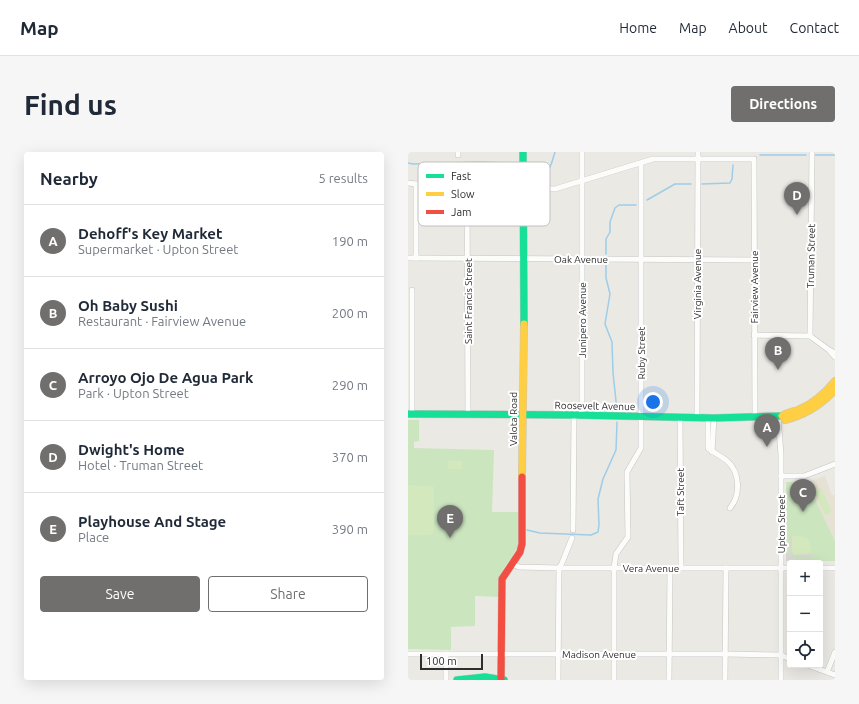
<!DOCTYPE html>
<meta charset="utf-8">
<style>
:root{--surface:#fff;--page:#f6f6f7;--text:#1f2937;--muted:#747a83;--line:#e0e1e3;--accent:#706f6e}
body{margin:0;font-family:Ubuntu,sans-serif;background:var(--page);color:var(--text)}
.controls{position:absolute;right:12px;bottom:12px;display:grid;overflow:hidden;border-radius:4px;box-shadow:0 4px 16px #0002}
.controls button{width:36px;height:36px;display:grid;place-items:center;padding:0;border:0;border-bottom:1px solid var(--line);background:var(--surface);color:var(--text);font:20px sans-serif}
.scale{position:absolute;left:12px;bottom:10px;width:63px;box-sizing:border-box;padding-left:4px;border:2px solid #2e2e2e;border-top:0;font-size:11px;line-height:14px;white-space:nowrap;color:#2e2e2e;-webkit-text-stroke:3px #fff;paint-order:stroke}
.you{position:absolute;left:245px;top:250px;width:14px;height:14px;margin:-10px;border:3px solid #fff;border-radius:50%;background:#1a73e8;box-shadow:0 0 0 6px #1a73e833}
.badge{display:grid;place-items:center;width:26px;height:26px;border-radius:50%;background:var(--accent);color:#fff;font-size:13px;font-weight:700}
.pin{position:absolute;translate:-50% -33px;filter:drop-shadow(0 1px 2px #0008)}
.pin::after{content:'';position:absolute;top:21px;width:14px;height:12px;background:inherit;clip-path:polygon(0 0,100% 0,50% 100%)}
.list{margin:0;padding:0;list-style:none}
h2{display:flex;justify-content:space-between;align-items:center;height:52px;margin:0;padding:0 16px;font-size:17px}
h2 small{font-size:13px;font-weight:400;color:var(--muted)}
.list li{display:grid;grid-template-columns:26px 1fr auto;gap:12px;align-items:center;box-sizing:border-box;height:72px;padding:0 16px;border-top:1px solid var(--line)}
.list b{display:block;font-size:15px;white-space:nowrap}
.list p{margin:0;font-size:13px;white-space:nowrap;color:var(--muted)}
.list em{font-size:13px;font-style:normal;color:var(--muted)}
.actions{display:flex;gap:8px;padding:12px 16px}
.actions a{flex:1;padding:9px 0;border:1px solid var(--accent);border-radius:4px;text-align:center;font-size:14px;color:var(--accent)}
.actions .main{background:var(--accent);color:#fff}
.icon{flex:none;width:22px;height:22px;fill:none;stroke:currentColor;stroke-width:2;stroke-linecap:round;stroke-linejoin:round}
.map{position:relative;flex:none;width:427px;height:528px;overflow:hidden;border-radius:4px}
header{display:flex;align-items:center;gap:24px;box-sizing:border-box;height:56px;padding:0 20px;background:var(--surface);border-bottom:1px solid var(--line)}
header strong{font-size:19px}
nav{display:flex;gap:22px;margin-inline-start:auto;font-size:14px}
.intro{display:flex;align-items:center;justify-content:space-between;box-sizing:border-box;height:96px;padding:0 24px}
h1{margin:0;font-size:28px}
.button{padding:10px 18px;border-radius:4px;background:var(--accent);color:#fff;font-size:14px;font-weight:700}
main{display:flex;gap:24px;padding:0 24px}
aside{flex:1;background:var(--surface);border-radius:4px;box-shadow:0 4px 16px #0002}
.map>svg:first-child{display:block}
.education{fill:#e5e1d3}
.green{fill:#cbe5bf}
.pitch{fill:#d4e8be}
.plaza{fill:#d9d7d2}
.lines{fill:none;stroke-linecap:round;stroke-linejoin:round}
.stream{stroke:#9dcde8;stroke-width:1.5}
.street-casing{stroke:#c6c5c4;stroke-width:6}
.fast-casing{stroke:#c6c5c4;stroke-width:8}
.slow-casing{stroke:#c6c5c4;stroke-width:8}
.jam-casing{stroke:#c6c5c4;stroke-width:8}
.street{stroke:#fcfcfb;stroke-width:5}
.fast{stroke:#16e098;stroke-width:7}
.slow{stroke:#ffcf43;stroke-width:7}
.jam{stroke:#f24e42;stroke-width:7}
.labels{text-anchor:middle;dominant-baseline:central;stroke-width:4;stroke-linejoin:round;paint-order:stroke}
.street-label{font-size:10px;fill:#2e2e2e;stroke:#fff}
.key{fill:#fff;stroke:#c0c0c0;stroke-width:1}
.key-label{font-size:11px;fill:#2e2e2e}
</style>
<header>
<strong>Map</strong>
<nav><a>Home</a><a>Map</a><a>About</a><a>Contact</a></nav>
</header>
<div class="intro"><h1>Find us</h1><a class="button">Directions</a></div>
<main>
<aside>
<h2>Nearby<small>5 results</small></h2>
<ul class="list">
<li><span class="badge">A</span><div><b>Dehoff's Key Market</b><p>Supermarket · Upton Street</p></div><em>190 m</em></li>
<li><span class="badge">B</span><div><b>Oh Baby Sushi</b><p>Restaurant · Fairview Avenue</p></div><em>200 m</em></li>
<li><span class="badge">C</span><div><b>Arroyo Ojo De Agua Park</b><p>Park · Upton Street</p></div><em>290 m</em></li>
<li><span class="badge">D</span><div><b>Dwight's Home</b><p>Hotel · Truman Street</p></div><em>370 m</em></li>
<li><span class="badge">E</span><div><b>Playhouse And Stage</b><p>Place</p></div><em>390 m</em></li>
</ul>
<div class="actions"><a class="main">Save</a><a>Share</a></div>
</aside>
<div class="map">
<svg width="427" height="528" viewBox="0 0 427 528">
<rect width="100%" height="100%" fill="#ebe9e4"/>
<path class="education" d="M417,324L424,344L427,342V389L399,330Z"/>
<g class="green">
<path d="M0,268H11V289L6,290V296L86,298L84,360H110V395L96,416L90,429V445L67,444V474L43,475V498L0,497Z"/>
<path d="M378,330H399L427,389V409H378Z"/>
</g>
<g class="pitch">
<rect x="40" y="309" width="14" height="8"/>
<path d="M0,333L26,335V377L25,381L21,383H0Z"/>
<path d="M413,336L424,360L417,363L406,339Z"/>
<path d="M384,384C401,384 402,386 403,402L386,403L384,400Z"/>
</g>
<path class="plaza" d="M382,384H384V400L386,403L403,402V406H384L382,409H378V402L382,401Z"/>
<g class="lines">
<g class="stream">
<path d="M352,3H398"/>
<path d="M407,3H427"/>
<path d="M0,11L5,12L71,10L98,11L109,21"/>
<path d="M121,26C141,28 142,16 147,0"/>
<path d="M294,32L322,31L324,27L325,13"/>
<path d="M239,48L267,32H283"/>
<path d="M198,102V87L202,80V70L207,56L211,53H228"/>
<path d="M198,113V126L202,142L197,172L204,190L205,221L209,258"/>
<path d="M119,378L132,381L183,383L190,380L191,373L190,347L195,327L208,298L209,270"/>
</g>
<g class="street-casing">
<g id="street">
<path d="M50,0V3"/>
<path d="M0,31L8,32L147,37L245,7H346L347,264"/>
<path d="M8,32V106"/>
<path d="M59,34L60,263"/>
<path d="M0,106L346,108"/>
<path d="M346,183L402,184L421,198"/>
<path d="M402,184L404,0"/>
<path d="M427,201L421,198L427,205"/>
<path d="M4,262V138"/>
<path d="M174,263V0"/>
<path d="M272,264L273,416"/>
<path d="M370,264L373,303V528"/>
<path d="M289,265L290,0"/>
<path d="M300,266V296C306,301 313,304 319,309C332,320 333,343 322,356"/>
<path d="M304,300L306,266"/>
<path d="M373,324H396L427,312"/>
<path d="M165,378L166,263"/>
<path d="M104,412L111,415L151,416H382"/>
<path d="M412,416H427"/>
<path d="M0,502H318L373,503L382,507"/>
<path d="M399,513L427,523"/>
<path d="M419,520L427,500"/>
<path d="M38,528V502"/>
<path d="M150,528L151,416L154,411L164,386"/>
<path d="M206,528V416L208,402L220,385L219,320L233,296V11"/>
<path d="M261,528L262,416"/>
<path d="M317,528L318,416"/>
</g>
</g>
<g class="fast-casing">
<g id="fast">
<path d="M115,0L116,172"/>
<path d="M0,262L166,263L306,266L374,264"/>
<path d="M49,528L77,525L96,528"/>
</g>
</g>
<g class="slow-casing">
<g id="slow">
<path d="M427,229C417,241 406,251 392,257C386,260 379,260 374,264L377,268C398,263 413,253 427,238"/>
<path d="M114,325L116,172"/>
</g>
</g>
<g class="jam-casing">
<path id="jam" d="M93,528L94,427L112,400L114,392V325"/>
</g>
<use href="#street" class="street"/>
<use href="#fast" class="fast"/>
<use href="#slow" class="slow"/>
<use href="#jam" class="jam"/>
</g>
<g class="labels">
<g class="street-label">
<text transform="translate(403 104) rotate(-89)">Truman Street</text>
<text x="173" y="107">Oak Avenue</text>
<text transform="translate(289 132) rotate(-90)">Virginia Avenue</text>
<text transform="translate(346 135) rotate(-90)">Fairview Avenue</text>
<text transform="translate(60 149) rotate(-90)">Saint Francis Street</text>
<text transform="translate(174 168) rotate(-90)">Junipero Avenue</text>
<text transform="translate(233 201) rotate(-90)">Ruby Street</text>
<text transform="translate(187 254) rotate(1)">Roosevelt Avenue</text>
<text transform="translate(105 267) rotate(-90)">Valota Road</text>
<text transform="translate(272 340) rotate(-90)">Taft Street</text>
<text transform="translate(373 372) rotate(-90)">Upton Street</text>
<text x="243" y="416">Vera Avenue</text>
<text x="191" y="502">Madison Avenue</text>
</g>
</g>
<rect x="10" y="10" width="132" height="64" rx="6" class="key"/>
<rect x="18" y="22" width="18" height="4" fill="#16e098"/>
<rect x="18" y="40" width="18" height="4" fill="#ffcf43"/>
<rect x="18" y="58" width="18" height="4" fill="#f24e42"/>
<g class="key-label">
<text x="43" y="28">Fast</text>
<text x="43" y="46">Slow</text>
<text x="43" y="64">Jam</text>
</g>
</svg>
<div class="controls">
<button>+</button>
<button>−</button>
<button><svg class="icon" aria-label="locate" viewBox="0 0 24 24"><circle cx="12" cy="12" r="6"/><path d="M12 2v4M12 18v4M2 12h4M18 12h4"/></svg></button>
</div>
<div class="scale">100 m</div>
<div class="you"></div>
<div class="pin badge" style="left:359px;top:295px">A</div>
<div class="pin badge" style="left:370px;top:218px">B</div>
<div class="pin badge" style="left:395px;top:360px">C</div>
<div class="pin badge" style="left:389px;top:63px">D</div>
<div class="pin badge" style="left:42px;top:386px">E</div>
</div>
</main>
